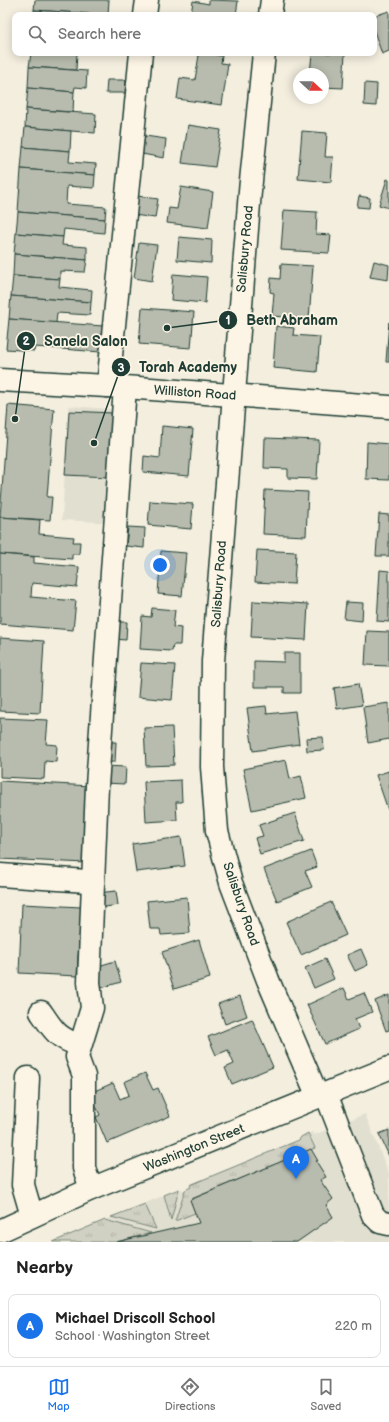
<!DOCTYPE html>
<meta charset="utf-8">
<style>
:root{--surface:#fff;--page:#f2f2f2;--text:#222;--muted:#767676;--line:#e0e0e0;--accent:#1a73e8}
body{margin:0;font-family:"Balsamiq Sans",sans-serif;background:var(--page);color:var(--text)}
.compass{position:absolute;left:293px;top:68px;width:36px;height:36px;border-radius:50%;background:var(--surface);box-shadow:0 2px 10px #0003;rotate:112deg}
.you{position:absolute;left:160px;top:565px;width:14px;height:14px;margin:-10px;border:3px solid #fff;border-radius:50%;background:#1a73e8;box-shadow:0 0 0 6px #1a73e833}
.badge{display:grid;place-items:center;width:26px;height:26px;border-radius:50%;background:var(--accent);color:#fff;font-size:13px;font-weight:700}
.pin{position:absolute;translate:-50% -33px;filter:drop-shadow(0 1px 2px #0008)}
.pin::after{content:'';position:absolute;top:21px;width:14px;height:12px;background:inherit;clip-path:polygon(0 0,100% 0,50% 100%)}
.list{margin:0;padding:0;list-style:none}
h2{display:flex;justify-content:space-between;align-items:center;height:52px;margin:0;padding:0 16px;font-size:17px}
h2 small{font-size:13px;font-weight:400;color:var(--muted)}
.list li{display:grid;grid-template-columns:26px 1fr auto;gap:12px;align-items:center;box-sizing:border-box;height:64px;margin:0 8px 8px;padding:0 8px;border:1px solid var(--line);border-radius:8px}
.list b{display:block;font-size:15px;white-space:nowrap}
.list p{margin:0;font-size:13px;white-space:nowrap;color:var(--muted)}
.list em{font-size:13px;font-style:normal;color:var(--muted)}
.icon{flex:none;width:22px;height:22px;fill:none;stroke:currentColor;stroke-width:2;stroke-linecap:round;stroke-linejoin:round}
.map{position:relative;flex:none;width:389px;height:1242px;overflow:hidden}
.search{position:absolute;background:var(--surface);box-shadow:0 2px 10px #0003;left:12px;right:12px;top:12px;height:44px;display:flex;align-items:center;gap:10px;box-sizing:border-box;padding:0 14px;border-radius:8px;color:var(--muted);font-size:15px}
.sheet{height:124px;background:var(--surface)}
nav{display:flex;justify-content:space-around;align-items:center;box-sizing:border-box;height:56px;border-top:1px solid var(--line);background:var(--surface);font-size:11px;color:var(--muted)}
nav a{display:grid;justify-items:center;gap:2px}
nav .on{color:var(--accent)}
.map>svg:first-child{display:block}
.built{fill:#e1dfd0}
.grass{fill:url(#grass-tufts);stroke:#78877b}
.building{fill:#b8bcae;stroke:#1f3d34}
.lines{fill:none;stroke-linecap:round;stroke-linejoin:round}
.minor-casing{stroke:#1f3d34;stroke-width:25}
.major-casing{stroke:#1f3d34;stroke-width:25}
.minor{stroke:#fcf5e5;stroke-width:22}
.major{stroke:#fcf5e5;stroke-width:22}
.labels{text-anchor:middle;dominant-baseline:central;stroke-width:3.5;stroke-linejoin:round;paint-order:stroke}
.street-label{font-size:13px;fill:#1f3d34;stroke:#fcf5e5}
.leader{fill:none;stroke:#1f3d34;stroke-width:1.5}
.callout-dot{fill:#1f3d34;stroke:#fcf5e5;stroke-width:1.5}
.mark-label{font-size:12px;text-anchor:middle;font-weight:bold;fill:#fff}
.callout-label{font-size:14px;text-anchor:middle;font-weight:bold;fill:#1f3d34;stroke:#fcf5e5;stroke-width:3.5;stroke-linejoin:round;paint-order:stroke}
</style>
<div class="map">
<svg width="389" height="1242" viewBox="0 0 389 1242">
<defs>
<pattern id="grass-tufts" width="24" height="20" patternUnits="userSpaceOnUse"><rect width="24" height="20" fill="#d0d1c2"/><path d="M3 7l-1-3M5 7V3M7 7l1-3M15 17l-1-3M17 17v-4M19 17l1-3" fill="none" stroke="#b2b4a7"/></pattern>
</defs>
<rect width="100%" height="100%" fill="#f3eede"/>
<filter id="ink" filterUnits="userSpaceOnUse"><feTurbulence type="fractalNoise" baseFrequency=".025" numOctaves="2"/><feDisplacementMap in="SourceGraphic" scale="8" xChannelSelector="R" yChannelSelector="G"/><feConvolveMatrix kernelMatrix="1 2 1 2 8 2 1 2 1" color-interpolation-filters="sRGB"/></filter>
<g filter="url(#ink)">
<g class="built">
<path d="M69,406L124,410L116,523L62,520Z"/>
<path d="M365,1114L389,1174V1242H53L179,1189L185,1190L191,1187L190,1185L299,1140L303,1136L313,1132L314,1135Z"/>
</g>
<g class="grass">
<path d="M308,1133L315,1148L191,1199L195,1213L175,1221L185,1190L191,1187L190,1185L299,1140L301,1137Z"/>
<path d="M179,1189L171,1220L164,1195Z"/>
<path d="M145,1204L156,1229L111,1217Z"/>
<path d="M105,1220L151,1233L116,1242H53Z"/>
</g>
<g class="building">
<path d="M35,0H109L108,15L34,10Z"/>
<path d="M209,0L238,1L236,15H191L193,1L209,4Z"/>
<path d="M34,10L80,13V15H34Z"/>
<path d="M389,11V51L382,54L374,31V16Z"/>
<path d="M31,53H77L76,70L29,67Z"/>
<path d="M216,53V55L222,56L221,63L228,64L222,105L177,99L180,78L195,80L199,55L189,53Z"/>
<path d="M312,53H345L343,88L323,87V74H310Z"/>
<path d="M29,67L87,71L86,88L75,87L74,92L28,88Z"/>
<path d="M107,80H126L125,93H106Z"/>
<path d="M365,83L377,84L376,106L364,105Z"/>
<path d="M28,88L74,92L73,112L26,109Z"/>
<path d="M26,109L96,114L95,133L25,127Z"/>
<path d="M188,125L221,130L215,167L182,163Z"/>
<path d="M25,127L71,131L70,151L23,147Z"/>
<path d="M302,131L327,133L325,157H333L331,182L298,179Z"/>
<path d="M145,136L166,139L164,158L142,154Z"/>
<path d="M23,147L70,151L69,162L96,164L95,175L21,169Z"/>
<path d="M21,169L95,175L94,188L67,186L66,204L106,207L105,219L18,212Z"/>
<path d="M387,179L389,180V208L379,205Z"/>
<path d="M181,187L213,192L208,228L167,223L169,208L177,209Z"/>
<path d="M137,196L158,199L155,218L134,215Z"/>
<path d="M359,196L370,198L369,208L357,207Z"/>
<path d="M284,210L317,212L316,234L331,235L329,253L281,250Z"/>
<path d="M18,212L105,219L104,233L64,229L63,237L16,233Z"/>
<path d="M16,233L63,237L62,245L87,247V260L14,254Z"/>
<path d="M179,237L212,240L211,263L177,260Z"/>
<path d="M139,243L157,245L152,281L134,278Z"/>
<path d="M14,254L87,260L85,272L60,271V279L13,276Z"/>
<path d="M374,261L389,265L388,280L370,277Z"/>
<path d="M281,264L313,266L309,319L272,316L274,293L270,292L271,278L280,279Z"/>
<path d="M173,274L207,277L205,303L171,300Z"/>
<path d="M13,276L60,279L59,287L92,290L91,302L11,296Z"/>
<path d="M11,296L91,302L90,315L57,313L56,323L9,319Z"/>
<path d="M142,308L194,312L191,348L139,344Z"/>
<path d="M9,319L103,326L101,352L35,347L34,351L6,349Z"/>
<path d="M389,322V362H386Z"/>
<path d="M276,326L294,328L293,335L320,337L317,372L273,368Z"/>
<path d="M8,405L54,409L47,497H52L50,520L0,517Z"/>
<path d="M69,411L113,413L109,477L65,475Z"/>
<path d="M162,426L193,429L189,476L143,472L144,456L160,458Z"/>
<path d="M265,438L319,440L317,479L288,478V469L264,468Z"/>
<path d="M367,442L389,444V480L366,479Z"/>
<path d="M265,490L308,492L306,536L263,534Z"/>
<path d="M150,501L193,504L191,529L148,525Z"/>
<path d="M379,514L389,515V556H376Z"/>
<path d="M0,517L40,520L39,534L74,537L73,542H80L79,554H72V559L0,554Z"/>
<path d="M128,527L145,528L144,548L126,546Z"/>
<path d="M257,550L296,552L294,584L255,582Z"/>
<path d="M161,551L186,553L182,596L158,594Z"/>
<path d="M0,554L34,557V563L79,567L77,587L32,583L31,597L76,601L73,630L0,624Z"/>
<path d="M380,570L389,571V622L377,621Z"/>
<path d="M253,601L308,604L306,640L251,637Z"/>
<path d="M346,602L363,603L362,621L344,619Z"/>
<path d="M152,608L175,610L173,627L181,628L180,645H173L172,651L140,649L142,616L151,617Z"/>
<path d="M115,622H127L126,640L114,639Z"/>
<path d="M367,631L389,632V666L365,665Z"/>
<path d="M0,638L44,641L40,713L0,711Z"/>
<path d="M284,653H300V693H284V687H254V661L284,662Z"/>
<path d="M141,663L175,665L172,700L138,697Z"/>
<path d="M358,684L362,705L337,709L334,688Z"/>
<path d="M389,703V739L368,743L363,707Z"/>
<path d="M266,706L267,714L295,711L299,744L253,751L247,708Z"/>
<path d="M0,718L48,720L46,744L57,745L56,762L45,761L44,779L0,777Z"/>
<path d="M172,727L174,765L146,766L144,728Z"/>
<path d="M323,737L324,750L307,751L306,738Z"/>
<path d="M107,742H116L115,762H105Z"/>
<path d="M286,760L290,779L301,776L306,798L252,810L243,769Z"/>
<path d="M104,766L126,767L125,784L103,783Z"/>
<path d="M389,771V810H388L376,775Z"/>
<path d="M181,780L182,802H176L177,820L146,822L144,782Z"/>
<path d="M0,781L91,786L87,863L0,859Z"/>
<path d="M295,813L304,841L260,854L255,838L263,836L259,825Z"/>
<path d="M181,837L185,866L136,872L132,844Z"/>
<path d="M311,851L317,867L305,871L312,887L277,901L264,869Z"/>
<path d="M116,891L118,905L99,908L97,893Z"/>
<path d="M187,897L190,933L161,935L160,929H150L147,901Z"/>
<path d="M331,902L346,935L301,955L286,922Z"/>
<path d="M22,904L81,907L77,976L19,973Z"/>
<path d="M199,940L210,978L174,989L162,952Z"/>
<path d="M361,949L368,965L355,971L347,955Z"/>
<path d="M325,959L334,979L314,988L305,968Z"/>
<path d="M115,961L121,982L101,988L95,967Z"/>
<path d="M344,988L349,999L364,993L372,1012L355,1019L359,1029L325,1044L307,1005Z"/>
<path d="M389,995V1030L386,1031L375,1001Z"/>
<path d="M240,996L247,1016L225,1024L218,1004Z"/>
<path d="M252,1019L273,1067L232,1084L225,1068L234,1064L228,1050L216,1055L208,1037Z"/>
<path d="M145,1073L153,1090L158,1088L170,1116L107,1143L96,1117L100,1115L90,1093L113,1083L120,1099L129,1095L124,1082Z"/>
<path d="M389,1130V1156L379,1134Z"/>
<path d="M311,1149L318,1161H316L326,1177L320,1180L333,1199L326,1205L333,1217L297,1242H116L199,1223L190,1200Z"/>
</g>
<g class="lines">
<g class="minor-casing">
<g id="minor">
<path d="M145,15L147,0"/>
<path d="M270,15L272,0"/>
<path d="M264,53L250,191L213,661L212,767L217,831L231,883L268,980L318,1097"/>
<path d="M0,380L125,387L389,407"/>
<path d="M108,386L141,53"/>
<path d="M0,875L87,881"/>
<path d="M41,1012C53,1030 58,1039 80,1045"/>
<path d="M28,1078L23,1185L32,1216"/>
<path d="M326,1094L373,1215L380,1222L389,1224"/>
<path d="M91,1189L84,1168V1076L77,1057L92,1008L89,982L97,786L125,387"/>
</g>
</g>
<g class="major-casing">
<path id="major" d="M0,1231L91,1189L389,1068"/>
</g>
<use href="#minor" class="minor"/>
<use href="#major" class="major"/>
</g>
</g>
<g class="labels">
<g class="street-label">
<text transform="translate(245 249) rotate(-85)">Salisbury Road</text>
<text transform="translate(195 393) rotate(4)">Williston Road</text>
<text transform="translate(219 584) rotate(-86)">Salisbury Road</text>
<text transform="translate(241 904) rotate(71)">Salisbury Road</text>
<text transform="translate(194 1148) rotate(-22)">Washington Street</text>
</g>
</g>
<path class="leader" d="M167 328L228 320M15 419L26 341M94 443L121 367"/>
<g class="callout-dot">
<circle cx="167" cy="328" r="4"/>
<circle cx="15" cy="419" r="4"/>
<circle cx="94" cy="443" r="4"/>
<circle cx="228" cy="320" r="10"/>
<circle cx="26" cy="341" r="10"/>
<circle cx="121" cy="367" r="10"/>
</g>
<g class="mark-label">
<text x="228" y="324">1</text>
<text x="26" y="345">2</text>
<text x="121" y="372">3</text>
</g>
<g class="callout-label">
<text x="292" y="325">Beth Abraham</text>
<text x="86" y="346">Sanela Salon</text>
<text x="188" y="372">Torah Academy</text>
</g>
</svg>
<svg class="compass" viewBox="-18 -18 36 36"><path d="M0-13l5 13h-10z" fill="#e53935"/><path d="M0 13l5-13h-10z" fill="#767676"/></svg>
<div class="you"></div>
<div class="pin badge" style="left:296px;top:1179px">A</div>
<div class="search"><svg class="icon" aria-label="search" viewBox="0 0 24 24"><circle cx="10" cy="10" r="6"/><path d="M15 15l6 6"/></svg>Search here</div>
</div>
<section class="sheet">
<h2>Nearby<small></small></h2>
<ul class="list">
<li><span class="badge">A</span><div><b>Michael Driscoll School</b><p>School · Washington Street</p></div><em>220 m</em></li>
</ul>
</section>
<nav>
<a class="on"><svg class="icon" aria-label="map" viewBox="0 0 24 24"><path d="M3 6l6-2 6 2 6-2v14l-6 2-6-2-6 2zM9 4v14M15 6v14"/></svg>Map</a>
<a><svg class="icon" aria-label="directions" viewBox="0 0 24 24"><path d="M12 3l9 9-9 9-9-9zM9 14v-3h6M13 9l2 2-2 2"/></svg>Directions</a>
<a><svg class="icon" aria-label="saved" viewBox="0 0 24 24"><path d="M7 4h10v16l-5-4-5 4z"/></svg>Saved</a>
</nav>
